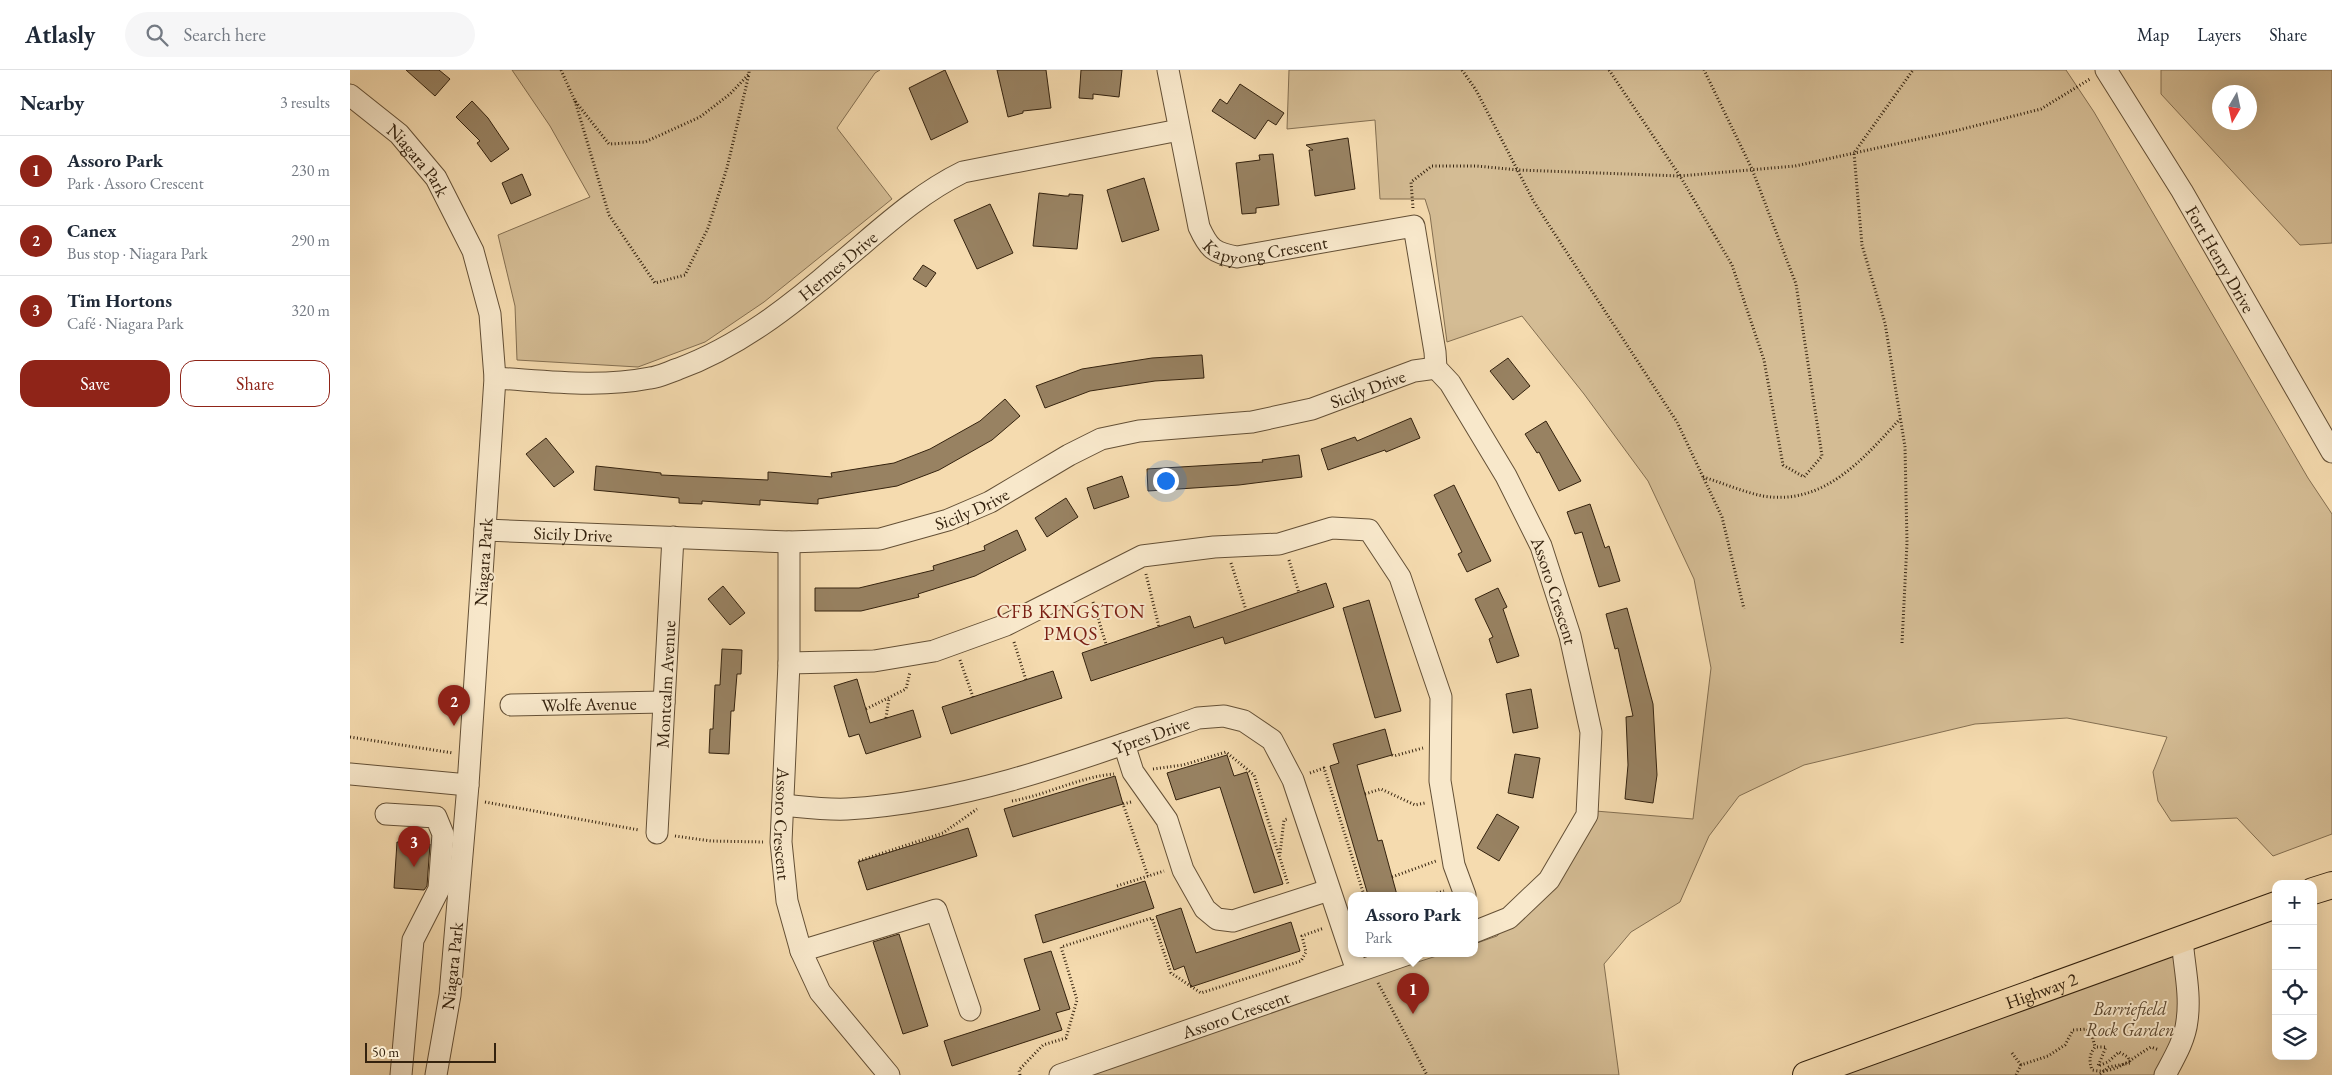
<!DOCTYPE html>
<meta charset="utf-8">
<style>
:root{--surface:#fff;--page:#f6f6f7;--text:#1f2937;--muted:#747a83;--line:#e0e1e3;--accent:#8f2418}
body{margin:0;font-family:"EB Garamond",serif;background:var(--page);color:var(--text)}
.controls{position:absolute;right:15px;bottom:15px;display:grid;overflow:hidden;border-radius:10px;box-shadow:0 5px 20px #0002}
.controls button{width:45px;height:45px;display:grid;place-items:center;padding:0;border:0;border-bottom:1px solid var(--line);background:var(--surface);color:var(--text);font:25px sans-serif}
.compass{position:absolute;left:1862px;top:15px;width:45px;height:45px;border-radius:50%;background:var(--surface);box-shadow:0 5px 20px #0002;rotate:189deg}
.scale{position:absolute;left:15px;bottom:12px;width:131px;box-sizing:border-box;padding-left:5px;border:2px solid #34220e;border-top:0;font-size:14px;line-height:18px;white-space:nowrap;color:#34220e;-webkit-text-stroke:4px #f8e8cb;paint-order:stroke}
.you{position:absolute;left:815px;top:410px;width:18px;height:18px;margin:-12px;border:4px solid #fff;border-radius:50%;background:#1a73e8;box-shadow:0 0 0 8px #1a73e833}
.badge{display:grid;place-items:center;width:32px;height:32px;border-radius:50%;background:var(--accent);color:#fff;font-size:16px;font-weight:700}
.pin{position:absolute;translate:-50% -41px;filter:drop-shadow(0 1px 2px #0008)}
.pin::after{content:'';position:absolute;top:26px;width:18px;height:15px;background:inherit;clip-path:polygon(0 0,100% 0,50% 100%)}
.popup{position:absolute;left:998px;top:822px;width:130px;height:65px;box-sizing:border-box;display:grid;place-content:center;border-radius:10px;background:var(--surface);filter:drop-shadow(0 1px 4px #0005);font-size:16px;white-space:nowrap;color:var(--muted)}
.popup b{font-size:19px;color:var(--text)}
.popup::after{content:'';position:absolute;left:50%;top:100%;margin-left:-10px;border:10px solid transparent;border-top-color:var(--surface)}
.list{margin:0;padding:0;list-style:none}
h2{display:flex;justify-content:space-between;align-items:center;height:65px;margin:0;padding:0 20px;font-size:21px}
h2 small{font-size:16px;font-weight:400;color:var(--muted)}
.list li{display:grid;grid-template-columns:32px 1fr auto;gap:15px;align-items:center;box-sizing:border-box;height:70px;padding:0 20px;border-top:1px solid var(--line)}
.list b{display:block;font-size:19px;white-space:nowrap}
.list p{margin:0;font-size:16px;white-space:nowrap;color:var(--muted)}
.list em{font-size:16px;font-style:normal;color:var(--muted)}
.actions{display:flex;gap:10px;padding:15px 20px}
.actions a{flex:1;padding:11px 0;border:1px solid var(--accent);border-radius:15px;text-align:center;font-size:18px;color:var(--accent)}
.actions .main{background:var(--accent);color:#fff}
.icon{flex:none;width:28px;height:28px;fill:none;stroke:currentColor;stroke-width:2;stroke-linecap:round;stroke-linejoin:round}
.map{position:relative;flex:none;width:1982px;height:1005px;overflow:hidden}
header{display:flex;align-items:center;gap:30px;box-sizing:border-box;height:70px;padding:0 25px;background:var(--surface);border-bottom:1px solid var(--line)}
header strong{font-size:24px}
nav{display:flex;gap:28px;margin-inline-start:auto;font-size:18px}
.search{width:350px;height:45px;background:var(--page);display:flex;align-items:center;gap:12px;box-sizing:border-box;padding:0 18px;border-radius:28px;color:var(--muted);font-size:19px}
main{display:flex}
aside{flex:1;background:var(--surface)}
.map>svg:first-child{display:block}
.green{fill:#d4bc94;stroke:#846f51;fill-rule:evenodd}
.building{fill:#988262;stroke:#34220e}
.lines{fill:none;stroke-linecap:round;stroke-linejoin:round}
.minor-casing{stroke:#645036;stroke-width:23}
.major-casing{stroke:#34220e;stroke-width:28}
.path{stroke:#34220e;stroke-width:3;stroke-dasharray:1 2.5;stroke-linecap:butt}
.minor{stroke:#f8e8cb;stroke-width:21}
.major{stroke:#f5dbaf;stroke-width:26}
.labels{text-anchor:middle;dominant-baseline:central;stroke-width:4;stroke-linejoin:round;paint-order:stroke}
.street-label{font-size:18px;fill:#34220e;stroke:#f8e8cb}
.park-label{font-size:18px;font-style:italic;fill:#5c4830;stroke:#f8e8cb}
.neighbourhood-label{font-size:19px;letter-spacing:1px;fill:#7a1f14;stroke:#f8e8cb}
</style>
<header>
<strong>Atlasly</strong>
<div class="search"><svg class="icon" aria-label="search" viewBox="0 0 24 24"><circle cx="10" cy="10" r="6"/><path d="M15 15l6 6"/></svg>Search here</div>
<nav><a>Map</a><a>Layers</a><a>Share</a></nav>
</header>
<main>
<aside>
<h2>Nearby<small>3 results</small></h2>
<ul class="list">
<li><span class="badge">1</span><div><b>Assoro Park</b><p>Park · Assoro Crescent</p></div><em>230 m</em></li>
<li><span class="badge">2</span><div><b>Canex</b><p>Bus stop · Niagara Park</p></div><em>290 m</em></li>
<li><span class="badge">3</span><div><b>Tim Hortons</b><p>Café · Niagara Park</p></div><em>320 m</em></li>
</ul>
<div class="actions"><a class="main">Save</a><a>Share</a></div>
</aside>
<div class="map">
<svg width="1982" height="1005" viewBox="0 0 1982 1005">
<rect width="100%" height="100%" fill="#f5dbaf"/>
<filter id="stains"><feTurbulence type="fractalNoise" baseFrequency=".004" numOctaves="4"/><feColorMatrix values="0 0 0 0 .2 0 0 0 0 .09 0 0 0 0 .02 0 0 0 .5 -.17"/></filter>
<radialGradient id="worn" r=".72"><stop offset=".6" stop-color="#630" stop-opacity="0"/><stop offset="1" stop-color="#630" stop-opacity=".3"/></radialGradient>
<g class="green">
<path d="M162,0H530L525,3L487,58L542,129L414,232L355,272L288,297L167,290L165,236L148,165L240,127L200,56Z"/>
<path d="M939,0H1716L1744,42L1958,408L1982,444V764L1923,786L1887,748L1821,751L1808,731L1803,702L1817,667L1717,648L1625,654L1454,695L1389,726L1359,766L1330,832L1281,862L1254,894L1269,1005H736L1005,912L1096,883H1124V874L1147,866L1187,825L1233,740L1343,749L1361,598L1344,509L1298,411L1234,324L1172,246L1097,272L1080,145L1075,129H1030L1025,50L937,59Z"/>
<path d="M1811,0H1982V173L1950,175L1811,24ZM1900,22V52H1870V22Z"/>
<path d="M1832,869L1838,929L1815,1005H1479Z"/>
</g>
<g class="building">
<path d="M56,0H89L100,9L85,26Z"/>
<path d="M595,0L618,52L581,70L559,18Z"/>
<path d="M647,0H696L701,38L673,41V43L658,47Z"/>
<path d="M731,0H772L769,27L743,24V29L729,28Z"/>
<path d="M890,14L934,43L926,55L918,50L905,69L862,41L870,29L877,34Z"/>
<path d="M122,31L138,48L159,79L141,92L127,73L130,71L106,47Z"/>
<path d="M998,68L1005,119L965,126L959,80H963L956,75Z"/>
<path d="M923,84L929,135L906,138V143L892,144L886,93L910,90L909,85Z"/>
<path d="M172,104L181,125L161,134L152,113Z"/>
<path d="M794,108L809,160L772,172L757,120Z"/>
<path d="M689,123L715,126H719V124L733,125L727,179L683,176Z"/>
<path d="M640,134L663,183L627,199L604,150Z"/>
<path d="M573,195L586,203L576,217L563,209Z"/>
<path d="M852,285L854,308L805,311L740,321L695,338L686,316L732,299L802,288Z"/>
<path d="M1158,288L1180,316L1163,330L1140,301Z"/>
<path d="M655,329L670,346L642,370L589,400L547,416L468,429V434L410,430V435L352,431V434L329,433V428L244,420L246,396L311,403V405L418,410V402L482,407L481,403L544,393L580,379L630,351Z"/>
<path d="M1061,348L1070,368L1036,382L1035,380L978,400L971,379L1005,367L1007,371Z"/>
<path d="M1196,351L1231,411L1209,421L1189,382L1187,383L1175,364Z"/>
<path d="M196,368L224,402L204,417L176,384Z"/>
<path d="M949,385L952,407L889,415L798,421L797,399L913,392L912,390Z"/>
<path d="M772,406L779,427L744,439L737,418Z"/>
<path d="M1104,415L1141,491L1117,502L1108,484L1112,482L1084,425Z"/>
<path d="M716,428L728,447L697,467L685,448Z"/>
<path d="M1240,434L1255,478L1259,476L1270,511L1249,517L1232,462L1225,464L1217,442Z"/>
<path d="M667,460L676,480L625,506L568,524L569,527L511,541H465V518H509L584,500L583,496L635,480L634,476Z"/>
<path d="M976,513L984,537L875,574L873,567L741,611L732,583L840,546L844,558Z"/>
<path d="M373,516L395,543L380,555L358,529Z"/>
<path d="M1148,518L1157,537L1153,539L1169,586L1147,593L1139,569L1143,567L1125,529Z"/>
<path d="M1019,530L1051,641L1025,648L993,538Z"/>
<path d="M1277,538L1303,634L1307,705L1303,733L1275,729L1278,695L1276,647L1283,646L1268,578L1265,579L1256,544Z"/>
<path d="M372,579L392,580L391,604H387L384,641H381L379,684L359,683L360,659H363L365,615H370Z"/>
<path d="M703,601L712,628L601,664L592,637Z"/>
<path d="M507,609L520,653L563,640L571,667L516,684L509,664L499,667L484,616Z"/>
<path d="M1181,619L1188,658L1163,663L1156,624Z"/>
<path d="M1035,659L1042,685L1007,695L1028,771L1032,770L1047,825H1018L980,696L989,693L983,674Z"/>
<path d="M1165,684L1190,688L1183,728L1158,723Z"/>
<path d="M877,685L884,706L897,702L933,814L904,823L870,717L826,730L817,703Z"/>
<path d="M765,706L773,734L663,767L654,739Z"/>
<path d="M1147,744L1169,757L1149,791L1127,778Z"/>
<path d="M618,758L627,786L517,820L508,792Z"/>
<path d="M47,772L80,774L77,816L74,820L44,818Z"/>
<path d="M795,811L804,838L693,873L685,845Z"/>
<path d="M831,838L846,883L941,852L950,881L841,917L834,896L824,900L806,846Z"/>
<path d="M549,864L578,956L553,964L523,872Z"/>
<path d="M701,881L720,939L706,943L712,960L602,996L594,971L690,940L674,889Z"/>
</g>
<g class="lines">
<g class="minor-casing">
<g id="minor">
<path id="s1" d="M818,0L849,157C859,179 864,183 887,187L1064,156L1085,282L1086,298L1100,313L1156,406L1191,476L1220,566L1241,662L1237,745L1199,810L1159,848L1124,862"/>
<path id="s2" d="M1756,0L1832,121L1982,382"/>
<path id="s3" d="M0,25L49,64L86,108L123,181L140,244L145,308L118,715L100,925L86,1005"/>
<path id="s4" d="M145,308C196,311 249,318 300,308C309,307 319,302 328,299C388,277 441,236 489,194C529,161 566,125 613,102L829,60"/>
<path id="s5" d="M135,460L439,472L530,469L598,450L640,432L719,385L751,369L789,361L902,352L962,339L1064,301L1086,298"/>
<path id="s6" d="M439,472V593L431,772L437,831L451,881L470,922L539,1005"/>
<path d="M439,593L524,591L584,581L656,555L792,486L864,477L929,474L982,458L1019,460L1050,507L1091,627L1090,711L1104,795L1115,825"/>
<path id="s7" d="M161,635L314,632"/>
<path d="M774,674L783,702L817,750L833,800L855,839L867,849L883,851L979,820"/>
<path d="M0,704L118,715"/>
<path id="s8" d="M433,735C454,737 476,740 497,739C619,732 734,688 848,648L874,646L894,651L922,670L943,710L1007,901"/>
<path d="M36,744L86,747L93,764L89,819L63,870L51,1005"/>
<path id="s9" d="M307,763L323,467"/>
<path d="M451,881L586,840L620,940"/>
<path id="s10" d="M710,1005L1061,883"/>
<path d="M1815,1005C1824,988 1835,970 1837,951C1841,924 1834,896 1832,869"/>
</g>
</g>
<g class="major-casing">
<g id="major">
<path d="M1963,821L1982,815"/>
<path id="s11" d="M1456,1005L1926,835"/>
</g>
</g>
<g class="path">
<path d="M211,0L225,31L259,74L295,72L350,47L380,24L399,4V0"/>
<path d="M1112,0L1126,20L1184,132L1327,352L1372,447L1394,539"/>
<path d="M1259,0L1330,106L1382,195L1414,290L1433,395L1454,407L1472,386L1446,214L1402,99L1354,0"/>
<path d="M225,31L259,145L305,213L335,205L358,158L377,98L399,4"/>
<path d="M1063,138L1061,112L1082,96H1127L1168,100L1330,106L1445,96L1605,61L1691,39L1740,9"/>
<path d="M1353,407C1373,413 1393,422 1413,426C1474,436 1513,389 1550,349"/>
<path d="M939,490L949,523"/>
<path d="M881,493L896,540"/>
<path d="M796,504L809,557"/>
<path d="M743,532L756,574"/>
<path d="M664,572L676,610"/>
<path d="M1552,573L1557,473L1555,377L1535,253L1512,175L1504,83L1563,0"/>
<path d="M610,590L623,627"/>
<path d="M516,639L556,619L560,602"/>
<path d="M536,648L539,628"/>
<path d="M0,667L103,683"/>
<path d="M1042,685L1044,686L1073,678"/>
<path d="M803,699L833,695L876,682L904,705L938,814"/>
<path d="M960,703L974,698L1014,825"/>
<path d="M1015,724L1031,719L1065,735L1075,733"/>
<path d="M662,731C697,725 729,707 764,704"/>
<path d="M135,732L289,760"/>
<path d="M781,732L773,734L798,806"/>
<path d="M325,766L361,771L413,772"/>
<path d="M930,783L934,750L937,749"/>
<path d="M509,791L593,763L627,739"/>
<path d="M1042,807L1086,791"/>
<path d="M767,816L814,801"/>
<path d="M1080,825L1094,821"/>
<path d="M1028,913L1077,1005"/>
<path d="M1662,983L1671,995"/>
<path d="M1780,992L1778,987L1769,982L1758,992L1748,996L1756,977H1745C1739,985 1739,991 1742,1000C1767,1005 1781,988 1801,977L1809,980"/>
<path d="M1750,1004L1759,997L1780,993"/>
<path d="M670,1005L669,1000L693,975L716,968L727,930L711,877L802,848L821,903L851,923L951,891L956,882L952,866L974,858"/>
<path d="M1666,1005L1671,995L1698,986L1715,975L1723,960L1737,959L1742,965L1745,977"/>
</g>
<use href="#minor" class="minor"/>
<use href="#major" class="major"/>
</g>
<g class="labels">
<g class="street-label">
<text stroke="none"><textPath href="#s3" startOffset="95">Niagara Park</textPath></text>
<text stroke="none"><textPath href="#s1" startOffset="240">Kapyong Crescent</textPath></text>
<text stroke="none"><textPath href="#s2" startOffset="221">Fort Henry Drive</textPath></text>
<text stroke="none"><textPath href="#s4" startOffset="376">Hermes Drive</textPath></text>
<text stroke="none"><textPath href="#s5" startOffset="912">Sicily Drive</textPath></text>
<text stroke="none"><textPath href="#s5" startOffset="492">Sicily Drive</textPath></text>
<text stroke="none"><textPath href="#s5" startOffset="88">Sicily Drive</textPath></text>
<text transform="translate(133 492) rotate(-86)">Niagara Park</text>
<text stroke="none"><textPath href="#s1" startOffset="789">Assoro Crescent</textPath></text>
<text stroke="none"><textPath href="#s9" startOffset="149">Montcalm Avenue</textPath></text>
<text stroke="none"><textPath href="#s7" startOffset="78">Wolfe Avenue</textPath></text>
<text stroke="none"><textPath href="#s8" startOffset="378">Ypres Drive</textPath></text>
<text stroke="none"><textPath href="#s6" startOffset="282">Assoro Crescent</textPath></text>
<text transform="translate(102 896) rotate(-84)">Niagara Park</text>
<text stroke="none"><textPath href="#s11" startOffset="250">Highway 2</textPath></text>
<text stroke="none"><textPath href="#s10" startOffset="186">Assoro Crescent</textPath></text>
</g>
<g class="park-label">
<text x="1780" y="938">Barriefield<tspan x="1780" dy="21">Rock Garden</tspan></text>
</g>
<g class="neighbourhood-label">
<text x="721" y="541">CFB KINGSTON<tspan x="721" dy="22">PMQS</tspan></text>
</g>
</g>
<rect width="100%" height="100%" filter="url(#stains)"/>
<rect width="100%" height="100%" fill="url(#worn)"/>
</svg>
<div class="controls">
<button>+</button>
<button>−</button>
<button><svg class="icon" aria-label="locate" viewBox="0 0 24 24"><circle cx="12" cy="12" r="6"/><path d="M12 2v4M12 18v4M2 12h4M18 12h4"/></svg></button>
<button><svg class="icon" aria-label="layers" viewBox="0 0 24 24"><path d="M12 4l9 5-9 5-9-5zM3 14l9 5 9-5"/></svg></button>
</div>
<svg class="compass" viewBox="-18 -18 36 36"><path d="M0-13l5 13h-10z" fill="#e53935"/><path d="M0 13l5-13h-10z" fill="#747a83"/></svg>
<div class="scale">50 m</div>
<div class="you"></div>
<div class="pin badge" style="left:1063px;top:944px">1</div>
<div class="popup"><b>Assoro Park</b>Park</div>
<div class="pin badge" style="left:104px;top:656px">2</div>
<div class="pin badge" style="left:64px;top:797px">3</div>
</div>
</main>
